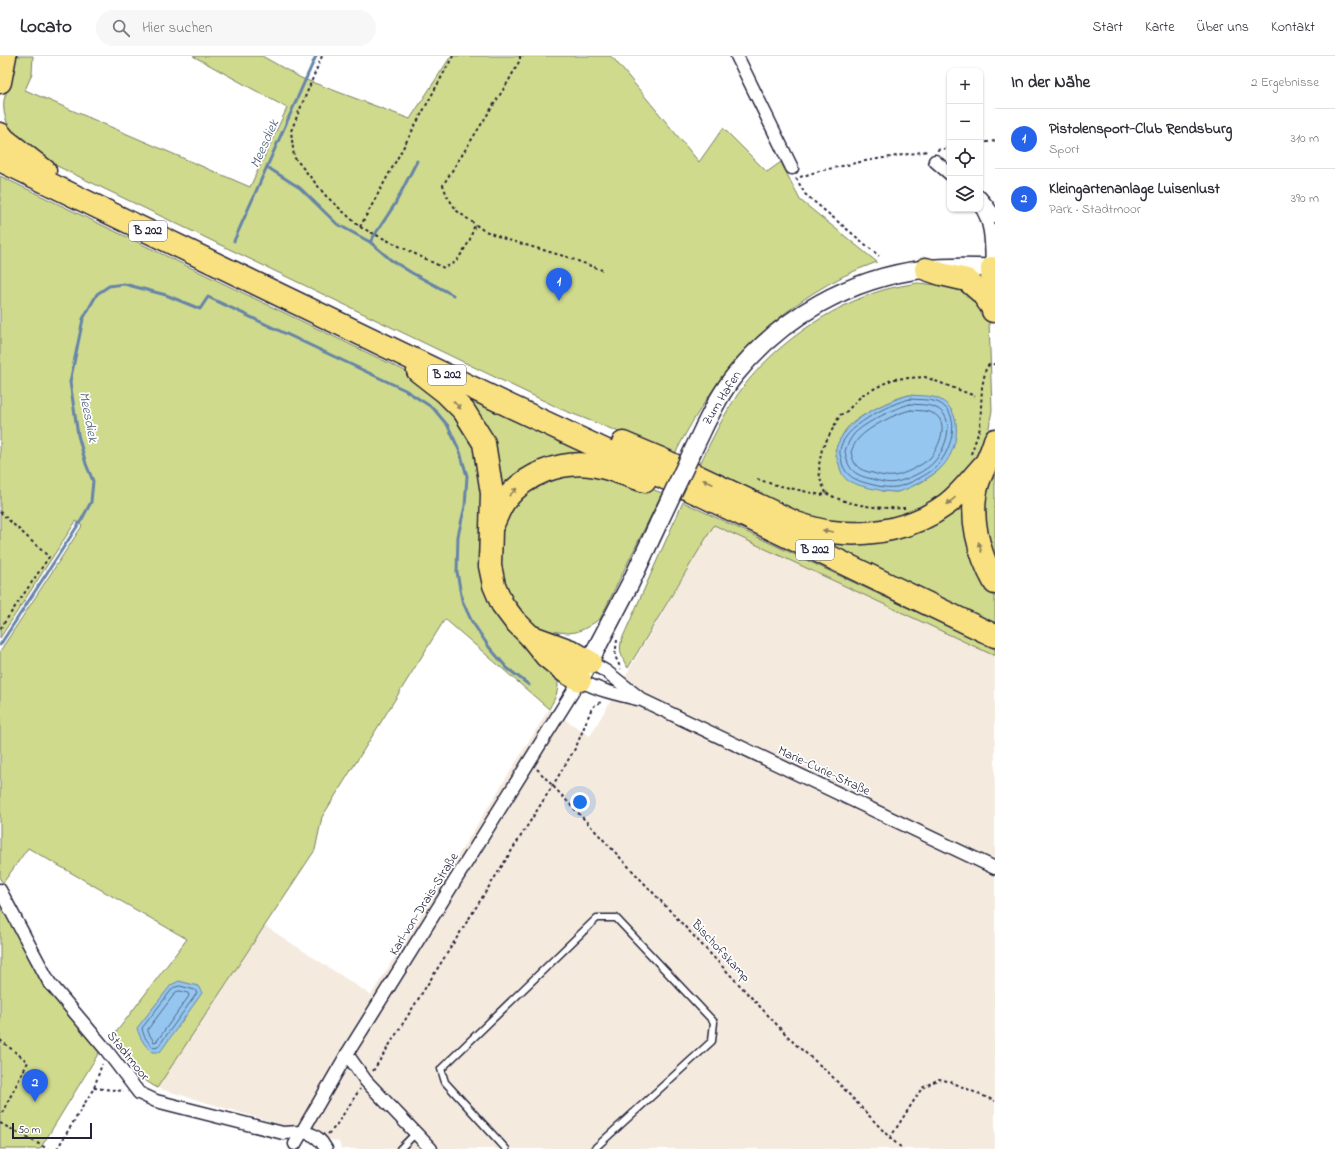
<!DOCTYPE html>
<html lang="de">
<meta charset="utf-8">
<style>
:root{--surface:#fff;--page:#f7f7f7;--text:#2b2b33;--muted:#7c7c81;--line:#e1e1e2;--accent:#2563eb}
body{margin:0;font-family:"Indie Flower",sans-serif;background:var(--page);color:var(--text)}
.controls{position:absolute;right:12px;top:12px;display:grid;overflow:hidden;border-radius:8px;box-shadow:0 1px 3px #0004}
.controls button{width:36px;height:36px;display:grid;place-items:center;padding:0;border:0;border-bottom:1px solid var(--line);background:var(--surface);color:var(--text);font:20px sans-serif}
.scale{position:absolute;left:12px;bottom:10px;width:80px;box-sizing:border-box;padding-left:4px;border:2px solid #22223b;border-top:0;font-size:11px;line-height:14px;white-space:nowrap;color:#22223b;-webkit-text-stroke:3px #fff;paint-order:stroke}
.you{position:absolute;left:580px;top:746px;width:14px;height:14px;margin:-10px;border:3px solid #fff;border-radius:50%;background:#1a73e8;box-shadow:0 0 0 6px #1a73e833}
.badge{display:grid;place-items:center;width:26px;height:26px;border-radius:50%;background:var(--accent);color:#fff;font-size:13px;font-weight:700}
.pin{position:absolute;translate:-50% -33px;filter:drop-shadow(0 1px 2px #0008)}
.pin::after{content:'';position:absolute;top:21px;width:14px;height:12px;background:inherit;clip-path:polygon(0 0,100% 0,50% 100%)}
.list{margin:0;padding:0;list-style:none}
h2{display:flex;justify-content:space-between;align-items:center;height:52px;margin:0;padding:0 16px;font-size:17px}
h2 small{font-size:13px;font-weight:400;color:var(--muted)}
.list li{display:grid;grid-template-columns:26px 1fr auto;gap:12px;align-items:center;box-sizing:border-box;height:60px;padding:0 16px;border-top:1px solid var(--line)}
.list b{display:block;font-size:15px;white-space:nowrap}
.list p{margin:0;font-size:13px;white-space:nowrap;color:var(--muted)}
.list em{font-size:13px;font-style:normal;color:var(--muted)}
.icon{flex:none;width:22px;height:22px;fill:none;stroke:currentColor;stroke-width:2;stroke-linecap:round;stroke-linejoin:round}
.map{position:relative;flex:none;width:995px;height:1093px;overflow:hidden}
header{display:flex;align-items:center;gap:24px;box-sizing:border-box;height:56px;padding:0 20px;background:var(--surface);border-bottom:1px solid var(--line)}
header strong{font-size:19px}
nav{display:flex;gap:22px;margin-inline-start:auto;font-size:14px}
.search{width:280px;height:36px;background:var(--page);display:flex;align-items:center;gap:10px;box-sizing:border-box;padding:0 14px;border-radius:22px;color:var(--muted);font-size:15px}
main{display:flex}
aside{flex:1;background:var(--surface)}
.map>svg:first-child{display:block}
.built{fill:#f5eade}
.green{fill:#cfda8d;stroke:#787e64;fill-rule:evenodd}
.water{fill:#94c6f0;stroke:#6684a8}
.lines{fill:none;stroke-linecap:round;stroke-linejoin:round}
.shore{stroke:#506483;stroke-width:1}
.stream{stroke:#6684a8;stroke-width:3}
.lane-casing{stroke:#22223b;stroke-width:9}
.street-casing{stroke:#22223b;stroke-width:15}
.secondary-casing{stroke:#22223b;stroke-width:20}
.highway-casing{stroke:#22223b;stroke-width:25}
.path{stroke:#22223b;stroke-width:2;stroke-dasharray:3 3;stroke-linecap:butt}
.lane{stroke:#fff;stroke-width:6}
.street{stroke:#fff;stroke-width:12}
.secondary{stroke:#fff;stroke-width:17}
.highway{stroke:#f9e181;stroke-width:22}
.secondary-bridge-casing{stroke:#22223b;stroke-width:20;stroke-linecap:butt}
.secondary-bridge{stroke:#fff;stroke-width:17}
.oneway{fill:#8e825e}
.labels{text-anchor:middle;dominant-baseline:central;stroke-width:3.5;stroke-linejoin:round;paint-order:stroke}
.shield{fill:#fff;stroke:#646476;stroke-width:1}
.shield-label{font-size:12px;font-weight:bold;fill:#22223b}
.street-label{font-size:13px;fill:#22223b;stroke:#fff}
.water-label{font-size:14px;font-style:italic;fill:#4a5b7a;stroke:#fff}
</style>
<header>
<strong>Locato</strong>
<div class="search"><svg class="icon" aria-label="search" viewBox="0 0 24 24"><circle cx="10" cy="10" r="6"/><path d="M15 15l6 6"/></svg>Hier suchen</div>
<nav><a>Start</a><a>Karte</a><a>Über uns</a><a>Kontakt</a></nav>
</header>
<main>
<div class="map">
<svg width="995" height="1093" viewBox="0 0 995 1093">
<rect width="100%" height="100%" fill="#fff"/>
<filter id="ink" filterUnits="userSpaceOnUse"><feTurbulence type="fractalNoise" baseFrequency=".025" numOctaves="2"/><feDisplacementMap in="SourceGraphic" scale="8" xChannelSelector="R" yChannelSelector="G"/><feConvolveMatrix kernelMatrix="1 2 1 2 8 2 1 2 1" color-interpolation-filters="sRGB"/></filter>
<g filter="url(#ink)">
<path class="built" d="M714,469L995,600V1093H341L339,1086L157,1032L265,870L371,939L549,653L590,680Z"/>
<g class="green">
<path d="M15,0H33L32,18L25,34L250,131L287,52L193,0H262L301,22L410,63L451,0H610L614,3L699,106L723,72L767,116L781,106L800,144L877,206C784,239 718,311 675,398L563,354L57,110C33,95 0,78 4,44C6,34 12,25 14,15C15,11 15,5 15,0Z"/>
<path d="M0,120L397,311L419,322L433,332L476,387L483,457L479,484L478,501L480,518L486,539L497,560L510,576L557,620C560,633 556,641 549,653L445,563L322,761L315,794L157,1032L143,1023L111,983L187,883L28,792L3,827L0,823V595L82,470L76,465L0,582Z"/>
<path d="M918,227L948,230L971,239L989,265L992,354L987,383L968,420L923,457L865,470L804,461L699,410C711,385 723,360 738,338C771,291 828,251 883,234C894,231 906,229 918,227ZM909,339L938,342L941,412L931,420L920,427L897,436L882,435L835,394C839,387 842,378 847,372C859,359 892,343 909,339Z"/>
<path d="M467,343L585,398L500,444Z"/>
<path d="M995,405V504C988,484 981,463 985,442C988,429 992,417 995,405Z"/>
<path d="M569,414L631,425L662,437L600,563L584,573L576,576L568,577L542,574L527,562L516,550L508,536L503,523L500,507V490L502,473L506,461L523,436Z"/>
<path d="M970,437L995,535V572L779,466L842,482Z"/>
<path d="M683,446L995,593V600L714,469L628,612C622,603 618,594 622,583Z"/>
<path d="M0,846L44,931L100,995L40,1093H0Z"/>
</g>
<g class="water">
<path d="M909,339C918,340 931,339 939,343C966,356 958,396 940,413C931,421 908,434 897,436C890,436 882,435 875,433C868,432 853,428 847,424C842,420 840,413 839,408C837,403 835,397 836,393C843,365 884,346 909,339Z"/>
<path d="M179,925L198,930L202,937L160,996H152C144,989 140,982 137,972L171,929Z"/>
</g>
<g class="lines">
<g class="shore">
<path d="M910,343C918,344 929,343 937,346C963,357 952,392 938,409C932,417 906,430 896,431C890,432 883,431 878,430C862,426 847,424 842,407C842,403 839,398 840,395C841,372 890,347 910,343Z"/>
<path d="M910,348C918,349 927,348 934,351C958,360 946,393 934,406C926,415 907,424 896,426C888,428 879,425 872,423C853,419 848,413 845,395C847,389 850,383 854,378C864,367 895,352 910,348Z"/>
<path d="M911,354C917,355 926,354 932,357C951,364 939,392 930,402C923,409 903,419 894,420C887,421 879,419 873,417C858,414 854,410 851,396C853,391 855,386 859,382C869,371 896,357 911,354Z"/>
<path d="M180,930L195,934L197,937L158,991L154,992C148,987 143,980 142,972L173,932Z"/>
<path d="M180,935L188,937L189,940L157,985L154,986L148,976V973L176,936Z"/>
</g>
<g class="stream">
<path d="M267,111L300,132L337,168L370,186L395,148L417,105"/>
<path d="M234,185L316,0"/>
<path d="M370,186L391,204L412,217L453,239"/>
<path d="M0,589L82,463L91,446L93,425L86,408L78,379L70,326L83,263L97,238L109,230L124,228L166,239L200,253L208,241L405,334L433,352L448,370L460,396L467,420L465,450L458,480L457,516L462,544L471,564L489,591L507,612L529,629"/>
</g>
<g class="lane-casing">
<g id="lane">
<path d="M400,1093L416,1077"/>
<path d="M506,1093L445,1026L441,1013L597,862H616L714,966L712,985L594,1093"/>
</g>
</g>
<g class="street-casing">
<g id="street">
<path d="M737,0L792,112"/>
<path d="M935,105L950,118"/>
<path d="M980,141L985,147L995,160"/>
<path d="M980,150C993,167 991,192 992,212"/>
<path d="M590,606L607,616L641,643"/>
<path d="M0,834L49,926L107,995L139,1037L156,1045L283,1077C302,1075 316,1074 326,1093"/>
<path d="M347,998L366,1025L431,1093"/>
<path d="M295,1088L347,998L580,624C599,635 620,639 642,644L995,812"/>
</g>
</g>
<g class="secondary-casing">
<g id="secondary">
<path d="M704,371C713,353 722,335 735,319C782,260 851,222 925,213C949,210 972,211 995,212"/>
<path d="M584,616L631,526L659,466"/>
</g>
</g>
<g class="highway-casing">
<g id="highway">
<path d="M0,26L5,0"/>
<path d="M0,78L5,84L45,115"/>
<path d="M0,104L510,350L699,438L995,580"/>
<path d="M992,212L993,255"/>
<path d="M926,213L941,218L967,224L982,237L992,251"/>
<path d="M418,315L445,336L464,355L484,387L492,437L490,510L494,529L502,548L514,564L530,580L546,600L567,617L580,624"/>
<path d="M995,384C991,399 983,412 978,427C968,460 979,498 995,527"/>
<path d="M623,387L661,403L796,467C808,471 820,475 832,476C871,481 915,472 947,448C962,437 974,419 987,406"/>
<path d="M493,468C497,460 500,450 506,443C526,418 560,405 591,409C609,411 627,420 645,425"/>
<path d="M530,580L571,595L590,606"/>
</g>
</g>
<g class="path">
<path d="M322,0L291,75L294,101L326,140L360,171L444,212L456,206L469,186L475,168"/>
<path d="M520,0V4L508,26L443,129L447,140L457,155L483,174L505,183L567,201L602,214"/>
<path d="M980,87L995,85"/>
<path d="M937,94L950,92"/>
<path d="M800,121L819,115L865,105L928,95"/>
<path d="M796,122L805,138L879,200"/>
<path d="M360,171L453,0"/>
<path d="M971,398L980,372L982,331L986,312L989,309L995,308"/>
<path d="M757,423L772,428L821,439L826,437C849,450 880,453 905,452"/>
<path d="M826,437L820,423L819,409L822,393L840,359L847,355L862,339L893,323L925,321L975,340"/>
<path d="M0,456L49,501L0,573"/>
<path d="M617,584L615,600L621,613"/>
<path d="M537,713L795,988L828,1016L890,1082L903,1093"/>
<path d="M0,984L28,1006L0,1061"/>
<path d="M373,1015L553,729L576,691L591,654L594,650L601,646"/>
<path d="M94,1032L124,1035"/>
<path d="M0,1067L48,1093"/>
<path d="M328,1078L335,1071L360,1033"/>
<path d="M890,1082L922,1032L939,1023L951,1026L995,1045"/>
<path d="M57,1093L94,1032L102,1008"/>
</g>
<use href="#lane" class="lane"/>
<use href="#street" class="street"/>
<use href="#secondary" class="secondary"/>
<use href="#highway" class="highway"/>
<g class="secondary-bridge-casing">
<path id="secondary-bridge" d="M659,466L704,371"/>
</g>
<use href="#secondary-bridge" class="secondary-bridge"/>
</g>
<defs><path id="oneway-solid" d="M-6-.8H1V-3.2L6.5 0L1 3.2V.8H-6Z"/></defs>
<g class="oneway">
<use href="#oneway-solid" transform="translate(457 349) rotate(46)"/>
<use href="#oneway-solid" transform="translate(708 426) rotate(-155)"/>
<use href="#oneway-solid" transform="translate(513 436) rotate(-45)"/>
<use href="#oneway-solid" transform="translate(951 445) rotate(139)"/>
<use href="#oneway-solid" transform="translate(828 475) rotate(-171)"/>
<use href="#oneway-solid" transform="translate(980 491) rotate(-106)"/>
</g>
</g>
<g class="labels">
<g class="shield">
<rect x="129" y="165" width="38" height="20" rx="3"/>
<rect x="428" y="309" width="38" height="20" rx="3"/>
<rect x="796" y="484" width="38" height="20" rx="3"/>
</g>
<g class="shield-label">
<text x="148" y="175">B 202</text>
<text x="447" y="319">B 202</text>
<text x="815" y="494">B 202</text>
</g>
<g class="street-label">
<text transform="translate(722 342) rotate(-58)">Zum Hafen</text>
<text transform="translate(824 715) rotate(25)">Marie-Curie-Straße</text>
<text transform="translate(424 848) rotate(-58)">Karl-von-Drais-Straße</text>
<text transform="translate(721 895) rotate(47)">Bischofskamp</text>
<text transform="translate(128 1000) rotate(51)">Stadtmoor</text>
</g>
<g class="water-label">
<text transform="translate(265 88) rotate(-66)">Meesdiek</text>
<text transform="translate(88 361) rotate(79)">Meesdiek</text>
</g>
</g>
</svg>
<div class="controls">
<button>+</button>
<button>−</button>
<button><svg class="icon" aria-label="locate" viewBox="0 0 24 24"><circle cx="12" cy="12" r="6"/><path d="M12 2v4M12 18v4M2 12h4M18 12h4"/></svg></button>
<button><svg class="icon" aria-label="layers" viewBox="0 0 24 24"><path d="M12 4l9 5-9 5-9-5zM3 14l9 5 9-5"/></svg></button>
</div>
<div class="scale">50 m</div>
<div class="you"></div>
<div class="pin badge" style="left:559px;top:245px">1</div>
<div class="pin badge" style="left:35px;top:1046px">2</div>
</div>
<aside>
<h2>In der Nähe<small>2 Ergebnisse</small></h2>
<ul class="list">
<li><span class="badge">1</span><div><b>Pistolensport-Club Rendsburg</b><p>Sport</p></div><em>310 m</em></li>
<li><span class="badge">2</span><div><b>Kleingartenanlage Luisenlust</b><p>Park · Stadtmoor</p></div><em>390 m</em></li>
</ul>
</aside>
</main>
